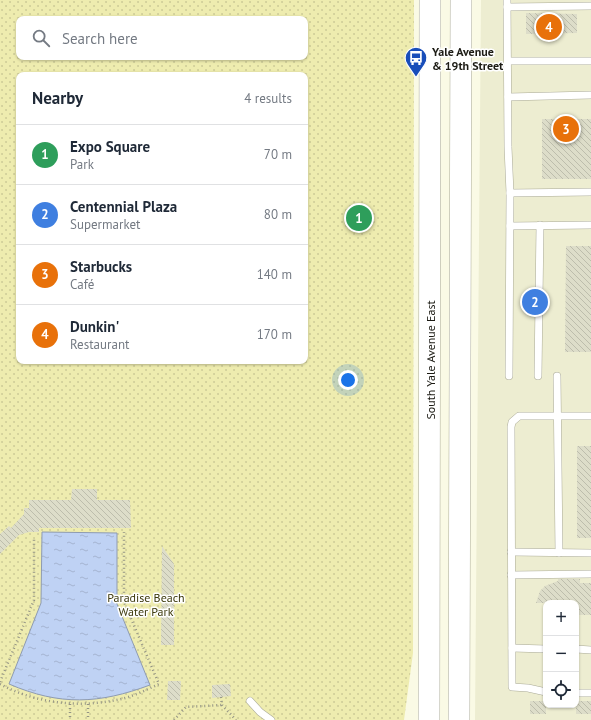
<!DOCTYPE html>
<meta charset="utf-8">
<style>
:root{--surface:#fff;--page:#f6f6f7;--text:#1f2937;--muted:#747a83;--line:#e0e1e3;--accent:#b45309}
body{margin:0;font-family:"PT Sans",sans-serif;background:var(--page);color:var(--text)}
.controls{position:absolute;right:12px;bottom:12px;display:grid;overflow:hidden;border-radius:8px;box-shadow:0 1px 3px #0004}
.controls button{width:36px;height:36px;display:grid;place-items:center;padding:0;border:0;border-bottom:1px solid var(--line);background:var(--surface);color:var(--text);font:20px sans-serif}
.you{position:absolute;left:348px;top:380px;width:14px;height:14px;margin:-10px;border:3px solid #fff;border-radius:50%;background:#1a73e8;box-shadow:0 0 0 6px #1a73e833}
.badge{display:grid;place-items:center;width:26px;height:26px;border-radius:50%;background:var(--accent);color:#fff;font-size:13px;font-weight:700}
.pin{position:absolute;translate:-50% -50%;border:2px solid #fff;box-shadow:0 1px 4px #0006}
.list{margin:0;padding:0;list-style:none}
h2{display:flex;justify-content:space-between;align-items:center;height:52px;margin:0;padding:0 16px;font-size:17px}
h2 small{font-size:13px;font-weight:400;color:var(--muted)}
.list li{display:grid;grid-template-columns:26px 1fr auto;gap:12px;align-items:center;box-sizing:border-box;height:60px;padding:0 16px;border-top:1px solid var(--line)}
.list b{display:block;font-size:15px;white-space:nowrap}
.list p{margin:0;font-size:13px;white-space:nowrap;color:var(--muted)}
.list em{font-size:13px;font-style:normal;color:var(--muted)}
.icon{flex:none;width:22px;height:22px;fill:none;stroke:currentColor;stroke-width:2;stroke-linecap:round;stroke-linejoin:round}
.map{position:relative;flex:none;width:591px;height:720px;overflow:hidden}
.search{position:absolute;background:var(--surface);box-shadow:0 1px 3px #0004;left:16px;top:16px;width:292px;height:44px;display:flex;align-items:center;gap:10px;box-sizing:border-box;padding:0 14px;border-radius:8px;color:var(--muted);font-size:15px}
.panel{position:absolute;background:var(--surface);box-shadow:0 1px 3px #0004;left:16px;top:72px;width:292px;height:292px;border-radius:8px}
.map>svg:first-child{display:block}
.built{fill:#ededd1;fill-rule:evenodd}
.park{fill:url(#park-dots);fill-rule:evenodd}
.water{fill:url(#water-ripples);stroke:#8e9bb1}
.building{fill:url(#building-back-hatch)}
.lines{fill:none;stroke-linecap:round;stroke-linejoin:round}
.lane-casing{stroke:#aaaa97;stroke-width:8}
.secondary-casing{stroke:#aaaa97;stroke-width:22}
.path{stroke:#939384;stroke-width:2.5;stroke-dasharray:1 3;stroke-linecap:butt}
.lane{stroke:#fff;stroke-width:7}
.secondary{stroke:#fff;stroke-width:21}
.labels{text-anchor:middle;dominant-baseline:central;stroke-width:3;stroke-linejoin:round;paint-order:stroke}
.poi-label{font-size:12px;font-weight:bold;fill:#1c1b14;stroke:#fff;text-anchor:start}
.street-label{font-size:12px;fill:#1c1b14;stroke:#fff}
.park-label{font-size:12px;fill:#3d3a0d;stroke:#fff}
</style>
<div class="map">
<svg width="591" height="720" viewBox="0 0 591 720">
<defs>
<pattern id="park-dots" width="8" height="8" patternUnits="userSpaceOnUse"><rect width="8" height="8" fill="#eeecaf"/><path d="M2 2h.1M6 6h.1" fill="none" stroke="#ccca96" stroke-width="1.8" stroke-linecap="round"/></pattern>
<pattern id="water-ripples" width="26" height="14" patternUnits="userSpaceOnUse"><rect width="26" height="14" fill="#bfd2f4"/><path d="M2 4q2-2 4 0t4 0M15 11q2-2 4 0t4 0" fill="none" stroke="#a4b4d0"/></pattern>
<pattern id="building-back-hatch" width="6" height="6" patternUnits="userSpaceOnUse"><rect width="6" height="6" fill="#ddddc9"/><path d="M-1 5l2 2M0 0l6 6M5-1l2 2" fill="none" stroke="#bdbdac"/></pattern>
</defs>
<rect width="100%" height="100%" fill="#fafae5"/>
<path class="built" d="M481,0H591V720H475ZM546,603H576V705H546Z"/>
<path class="park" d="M0,0H414L413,653L404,720H0ZM19,19H305V57H19ZM19,75H305V361H19Z"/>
<path class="water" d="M42,532L117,533V604L150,685C99,704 60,706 9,684L41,603Z"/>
<g class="building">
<path d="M526,13L577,14V33L526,34Z"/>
<rect x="542" y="119" width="49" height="60"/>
<path d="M566,246H591V352H565Z"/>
<rect x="577" y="446" width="14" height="92"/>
<path d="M72,489H97V500H130L131,528H39V532H29L19,535L0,554V534L9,526L11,528L24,514V508H29V500H71Z"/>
<path d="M162,546L174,564V645H161Z"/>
<path d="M558,579H580V583H591V615H576V603H536L540,591L545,586L558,581Z"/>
<path d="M168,681H181L180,700H167Z"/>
<path d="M230,684L231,696L212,698V685Z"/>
<rect x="530" y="701" width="16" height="13"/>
<rect x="576" y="701" width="15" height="13"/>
</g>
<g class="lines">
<g class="lane-casing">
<g id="lane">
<path d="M507,0L508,147L510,193L591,192"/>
<path d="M507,7L591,6"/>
<path d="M508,61H591"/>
<path d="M508,97L591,95"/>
<path d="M510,226L591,225"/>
<path d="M509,376L510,193"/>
<path d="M538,376L540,225"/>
<path d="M557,376L559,553"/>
<path d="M511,552L591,553"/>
<path d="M511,575L591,574"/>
<path d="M512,648L546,649"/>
<path d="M576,649L591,650"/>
<path d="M546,692L528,688L512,687L511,427L512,422L519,416H591"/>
<path d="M576,693H591"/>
<path d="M250,701L260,712L271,720"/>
</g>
</g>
<g class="secondary-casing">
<g id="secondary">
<path d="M429,720L430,0"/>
<path d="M459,720L461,0"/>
</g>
</g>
<g class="path">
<path d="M0,682L34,600V538"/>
<path d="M0,684C35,703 77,708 116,700C130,698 146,690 159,684L124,602V532"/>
<path d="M221,697L222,705L236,720"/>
<path d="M70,704V720"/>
<path d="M88,704V720"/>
<path d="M174,720L186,707L222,705"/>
</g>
<use href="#lane" class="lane"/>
<use href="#secondary" class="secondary"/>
</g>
<defs>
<g id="bus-pin" transform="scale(1.15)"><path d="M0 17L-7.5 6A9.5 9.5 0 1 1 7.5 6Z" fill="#194eba" stroke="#fff"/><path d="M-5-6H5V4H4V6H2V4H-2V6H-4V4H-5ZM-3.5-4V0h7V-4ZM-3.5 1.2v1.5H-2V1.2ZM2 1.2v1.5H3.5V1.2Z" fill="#fff"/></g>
</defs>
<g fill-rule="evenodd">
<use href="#bus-pin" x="416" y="58"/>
</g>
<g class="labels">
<g class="poi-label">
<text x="432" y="51">Yale Avenue<tspan x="432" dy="14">&amp; 19th Street</tspan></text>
</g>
<g class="street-label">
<text transform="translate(430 360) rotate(-90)">South Yale Avenue East</text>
</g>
<g class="park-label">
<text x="146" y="597">Paradise Beach<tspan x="146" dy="14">Water Park</tspan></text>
</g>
</g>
</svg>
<div class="controls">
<button>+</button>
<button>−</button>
<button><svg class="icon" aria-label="locate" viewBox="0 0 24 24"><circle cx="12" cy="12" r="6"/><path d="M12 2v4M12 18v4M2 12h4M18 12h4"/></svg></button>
</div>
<div class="you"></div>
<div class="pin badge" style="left:359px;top:218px;background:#2e9e5b">1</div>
<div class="pin badge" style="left:535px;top:302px;background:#3f7fe0">2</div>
<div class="pin badge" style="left:566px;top:129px;background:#e8710a">3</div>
<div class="pin badge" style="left:549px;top:27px;background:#e8710a">4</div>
<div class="search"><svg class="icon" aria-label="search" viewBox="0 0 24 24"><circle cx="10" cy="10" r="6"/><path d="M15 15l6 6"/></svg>Search here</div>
<section class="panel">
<h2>Nearby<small>4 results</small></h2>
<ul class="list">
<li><span class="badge" style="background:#2e9e5b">1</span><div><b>Expo Square</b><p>Park</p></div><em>70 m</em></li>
<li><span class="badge" style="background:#3f7fe0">2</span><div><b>Centennial Plaza</b><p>Supermarket</p></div><em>80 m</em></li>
<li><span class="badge" style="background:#e8710a">3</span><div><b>Starbucks</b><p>Café</p></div><em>140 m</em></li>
<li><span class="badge" style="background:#e8710a">4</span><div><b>Dunkin'</b><p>Restaurant</p></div><em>170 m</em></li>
</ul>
</section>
</div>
